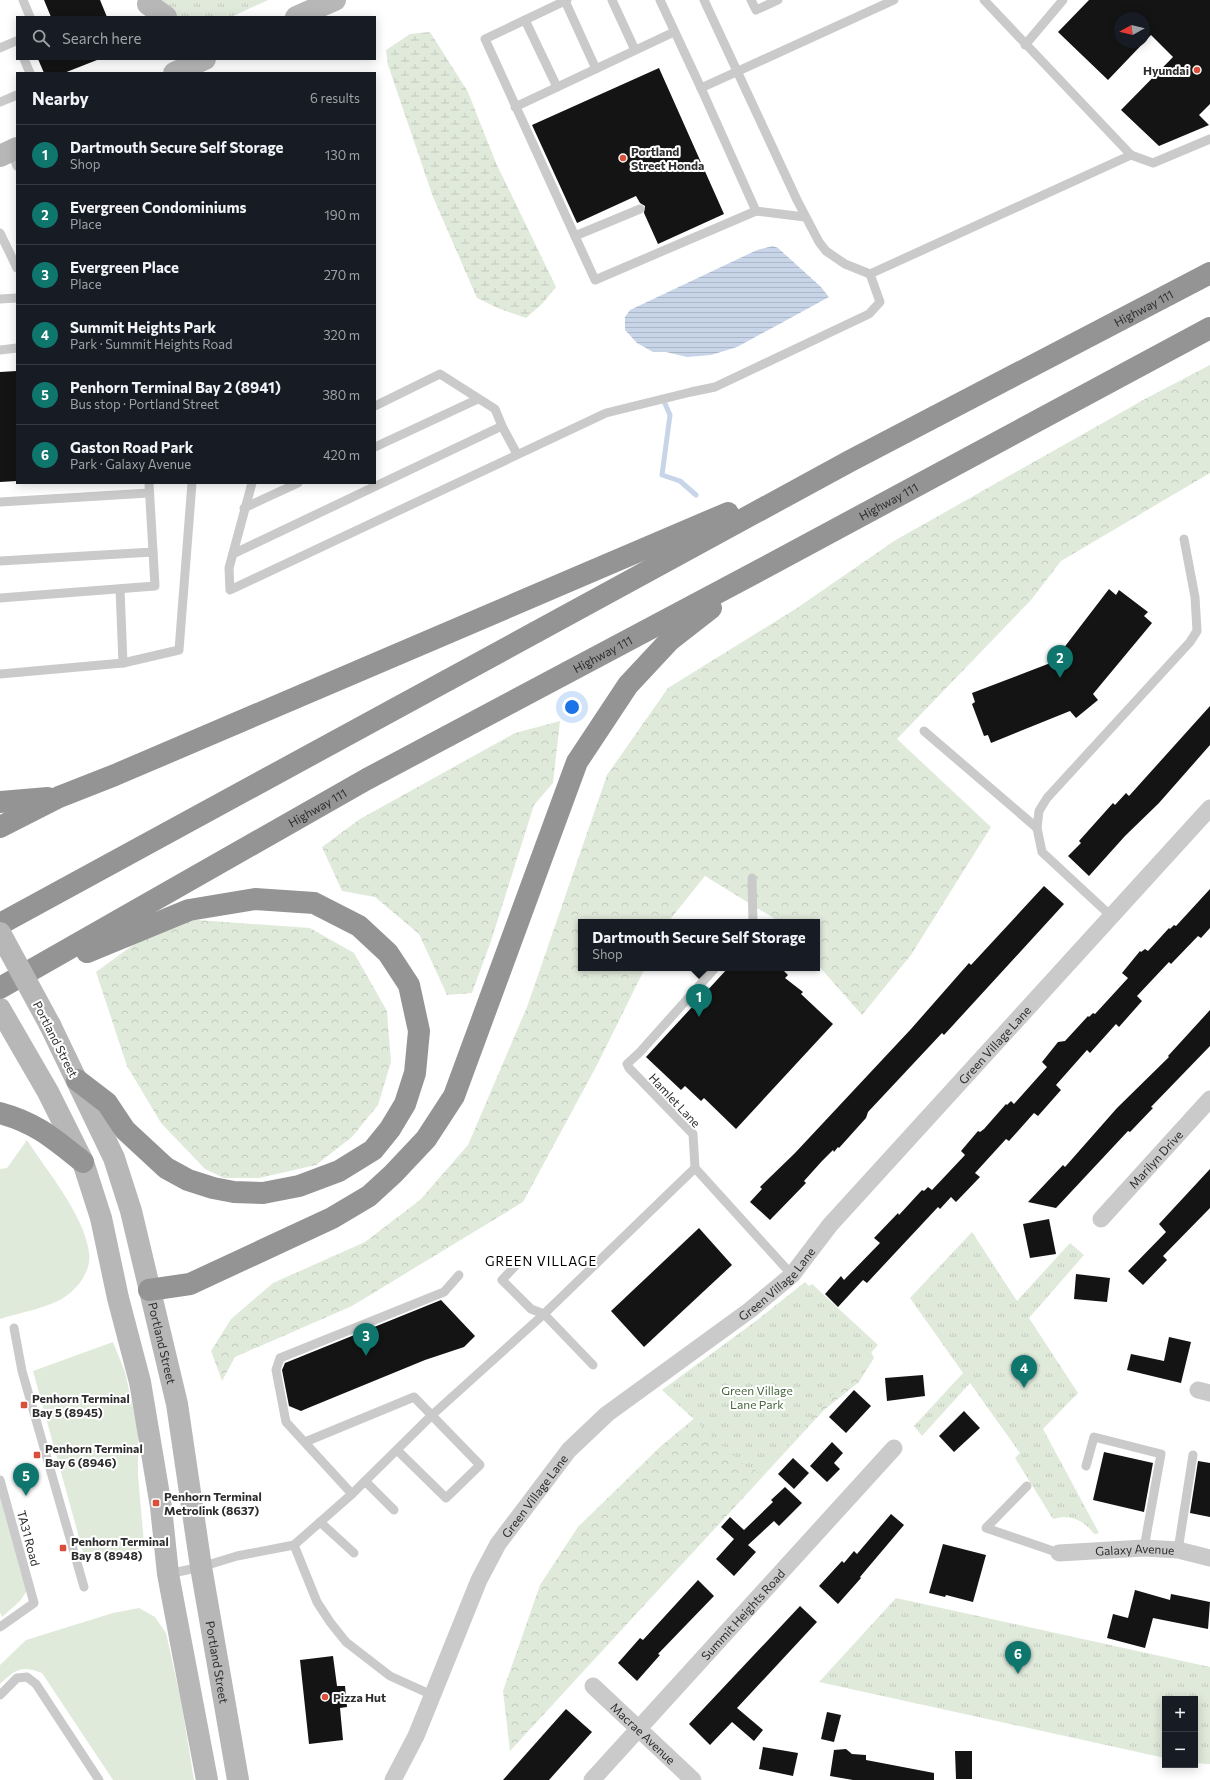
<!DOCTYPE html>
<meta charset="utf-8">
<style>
:root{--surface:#171b24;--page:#242831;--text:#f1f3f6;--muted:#9ea1a6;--line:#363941;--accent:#0f766e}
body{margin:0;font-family:Commissioner,sans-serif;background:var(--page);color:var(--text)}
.controls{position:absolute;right:12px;bottom:12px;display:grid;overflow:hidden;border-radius:0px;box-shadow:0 2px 10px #0003}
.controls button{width:36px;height:36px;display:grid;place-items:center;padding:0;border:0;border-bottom:1px solid var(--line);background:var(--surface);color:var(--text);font:20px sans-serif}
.compass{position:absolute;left:1114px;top:12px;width:36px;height:36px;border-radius:50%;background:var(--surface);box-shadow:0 2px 10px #0003;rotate:262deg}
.you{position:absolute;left:572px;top:707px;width:14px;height:14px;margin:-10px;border:3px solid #fff;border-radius:50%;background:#1a73e8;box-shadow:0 0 0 6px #1a73e833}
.badge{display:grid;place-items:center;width:26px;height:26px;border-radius:50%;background:var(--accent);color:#fff;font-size:13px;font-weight:700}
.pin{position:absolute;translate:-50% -33px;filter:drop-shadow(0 1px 2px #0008)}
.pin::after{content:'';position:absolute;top:21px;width:14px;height:12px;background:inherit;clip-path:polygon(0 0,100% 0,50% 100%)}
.popup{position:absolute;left:578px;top:919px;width:242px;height:52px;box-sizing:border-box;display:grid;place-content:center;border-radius:0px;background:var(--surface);filter:drop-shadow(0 1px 3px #0005);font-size:13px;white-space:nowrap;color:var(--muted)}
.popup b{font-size:15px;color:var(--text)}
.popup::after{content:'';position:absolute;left:50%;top:100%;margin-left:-8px;border:8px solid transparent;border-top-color:var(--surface)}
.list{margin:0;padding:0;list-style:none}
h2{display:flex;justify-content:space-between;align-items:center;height:52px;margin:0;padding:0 16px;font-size:17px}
h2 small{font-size:13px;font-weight:400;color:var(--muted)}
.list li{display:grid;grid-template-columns:26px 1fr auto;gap:12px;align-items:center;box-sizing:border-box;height:60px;padding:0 16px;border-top:1px solid var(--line)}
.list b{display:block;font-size:15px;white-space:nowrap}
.list p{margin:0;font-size:13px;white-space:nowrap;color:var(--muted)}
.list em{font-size:13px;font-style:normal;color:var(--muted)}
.icon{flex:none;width:22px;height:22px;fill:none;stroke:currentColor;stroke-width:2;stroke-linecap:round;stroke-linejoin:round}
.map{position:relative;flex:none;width:1210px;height:1780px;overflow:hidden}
.search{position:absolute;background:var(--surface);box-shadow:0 2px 10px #0003;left:16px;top:16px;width:360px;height:44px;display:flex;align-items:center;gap:10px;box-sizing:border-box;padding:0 14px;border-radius:0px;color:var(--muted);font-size:15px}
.panel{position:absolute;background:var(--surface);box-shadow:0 2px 10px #0003;left:16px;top:72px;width:360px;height:412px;border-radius:0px}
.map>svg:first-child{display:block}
.grass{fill:#e0eadb}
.forest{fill:url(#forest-crowns)}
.wetland{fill:url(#wetland-marsh)}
.park{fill:url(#park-tufts)}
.water{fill:url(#water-rules)}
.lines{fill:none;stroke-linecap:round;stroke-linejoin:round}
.stream{stroke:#c8d5e8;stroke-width:5}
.building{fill:#141414;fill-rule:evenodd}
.lane{stroke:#cacaca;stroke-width:9}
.street{stroke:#cacaca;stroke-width:17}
.secondary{stroke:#b7b7b7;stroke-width:22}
.highway{stroke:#949494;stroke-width:22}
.secondary-bridge{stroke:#b7b7b7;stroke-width:22}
.poi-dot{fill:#d94f39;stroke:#fff;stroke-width:1.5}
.labels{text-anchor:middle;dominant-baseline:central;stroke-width:4;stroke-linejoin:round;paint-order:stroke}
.poi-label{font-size:12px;font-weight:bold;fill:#2d2d2d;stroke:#fff;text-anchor:start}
.street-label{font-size:12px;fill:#2d2d2d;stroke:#fff}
.park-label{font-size:12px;fill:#48653d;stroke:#fff}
.neighbourhood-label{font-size:13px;letter-spacing:1px;fill:#000;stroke:#fff}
</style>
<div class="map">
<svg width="1210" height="1780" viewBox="0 0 1210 1780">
<defs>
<pattern id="forest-crowns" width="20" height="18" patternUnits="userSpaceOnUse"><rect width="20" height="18" fill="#e0eadb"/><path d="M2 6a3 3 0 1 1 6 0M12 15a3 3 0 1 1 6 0" fill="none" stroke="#c0c9bc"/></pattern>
<pattern id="wetland-marsh" width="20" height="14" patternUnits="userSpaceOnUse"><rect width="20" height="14" fill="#e0eadb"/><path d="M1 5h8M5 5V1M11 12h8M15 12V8" fill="none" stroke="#c0c9bc"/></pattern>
<pattern id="park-tufts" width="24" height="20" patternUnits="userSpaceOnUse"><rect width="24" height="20" fill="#e0eadb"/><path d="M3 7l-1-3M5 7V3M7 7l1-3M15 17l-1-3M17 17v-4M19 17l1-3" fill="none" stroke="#c0c9bc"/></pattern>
<pattern id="water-rules" width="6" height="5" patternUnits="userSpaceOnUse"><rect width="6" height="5" fill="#c8d5e8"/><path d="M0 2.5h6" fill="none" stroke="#acb7c7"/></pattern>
</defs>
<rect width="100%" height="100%" fill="#fff"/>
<g class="grass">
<path d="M27,1140C47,1171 84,1215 89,1252C92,1272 76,1292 58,1301C41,1309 19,1313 0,1319V1169L7,1168Z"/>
<path d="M113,1342L125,1372L138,1431V1475L144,1544L137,1550L85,1559L33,1371Z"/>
<path d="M0,1481L28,1589L20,1601L2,1617L0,1612Z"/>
<path d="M139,1608L155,1617L166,1633L181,1701L194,1780H113L42,1673C21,1665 16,1669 0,1684V1665L26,1640L113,1613Z"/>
</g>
<g class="forest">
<path d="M1210,365V473L1061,561L1031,600L897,739L991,827L911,955L862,1015L817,964V922H780L705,876L668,922H581V968H645L597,1065L523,1202L352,1306L235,1357L222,1381L211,1351L231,1319L273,1283L365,1242L420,1200L468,1145L527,1007L607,775L668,688L797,608L894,541L1145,399Z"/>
<path d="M560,721L553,783L534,805L491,941L472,993L447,995L419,934L375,897L342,891L322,847L360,819L515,733Z"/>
<path d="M170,918L310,928L354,953L387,1011L391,1062L378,1105L352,1137L316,1165L259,1178H224L205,1169L161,1123L127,1066L96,972Z"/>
<path d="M868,1345L874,1358L859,1382L824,1410L510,1751L503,1691L540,1585L578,1527L660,1447L709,1406Z"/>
</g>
<path class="wetland" d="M430,32L468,92L496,163L556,287L542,304L526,318L500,309L477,298L433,197L388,65L386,50L410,34Z"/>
<g class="park">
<path d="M159,0H268L231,17H167Z"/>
<path d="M972,1232L1017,1301L1070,1243L1084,1255L1029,1318L1078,1393L1043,1429L1099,1533L1094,1534C1084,1520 1070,1514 1053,1519L1015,1458L1020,1453L970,1383L922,1436L914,1426L963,1373L910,1298Z"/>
<path d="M805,1282L809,1286L812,1284L878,1345L760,1474L754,1469L752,1472L662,1390L756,1321Z"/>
<path d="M896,1598L1210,1667V1764L1195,1763V1699H1165V1758L819,1682Z"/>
</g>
<path class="water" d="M773,246L778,248L820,286L829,297L737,347L711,355L687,357L666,352H653L637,343L625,330V317L630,310L757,250Z"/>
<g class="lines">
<path class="stream" d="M663,399L670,415L662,475L680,481L696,495"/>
</g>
<g class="building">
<path d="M44,0H100L107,17H51Z"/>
<path d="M1089,0H1210V104L1199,115L1209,125L1159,146L1121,110L1173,57L1151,35L1108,80L1058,32ZM1120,18H1144V42H1120Z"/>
<path d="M38,59H97V60L64,73H44Z"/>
<path d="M659,68L724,214L658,244L644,213L645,206L640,203L636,196L577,223L532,125Z"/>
<path d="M17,371V481L0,482V372Z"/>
<path d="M1109,589L1116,595L1119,590L1148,612L1144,616L1152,623L1093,694L1098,700L1076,718L1070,711L991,743L988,735L984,736L972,704L975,702L972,693L1053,662Z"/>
<path d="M1210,706V745L1159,803L1125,836L1089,876L1068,856L1081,843L1079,841L1113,803L1115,805L1126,793L1129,796Z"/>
<path d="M1044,886L1064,904L944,1035L942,1033L868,1112L866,1118L839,1148L838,1147L834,1152L833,1150L822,1161L804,1181L806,1183L770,1220L750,1202L762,1189L760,1187L795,1153L911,1029L969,963L971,965Z"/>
<path d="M1210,889V928L1201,938L1198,936L1171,964L1169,962L1137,996L1142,1001L1119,1027L1116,1024L1090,1053L1087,1050L1056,1085L1061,1090L1038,1116L1034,1113L1009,1141L1006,1139L975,1173L980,1177L956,1202L951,1197L940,1209L938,1207L867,1283L863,1280L838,1307L825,1294L841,1276L844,1280L880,1243L874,1238L898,1213L899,1215L922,1190L924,1191L928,1187L932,1190L965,1155L961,1151L978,1131L980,1132L984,1129L1006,1104L1007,1105L1011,1101L1014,1104L1047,1067L1042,1062L1058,1042L1065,1041L1088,1016L1089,1017L1093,1013L1095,1014L1128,978L1122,973L1140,951L1141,952L1145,949L1148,951L1169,928L1170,929L1174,925L1176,926Z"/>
<path d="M728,968H781L788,975L785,978L803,992L801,994L833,1024L736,1129L704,1098L701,1101L685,1086L681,1090L646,1057Z"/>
<path d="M1210,1010V1046L1151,1107L1153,1108L1130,1132L1128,1131L1056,1208L1028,1202L1063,1165L1065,1167L1117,1108L1169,1057L1168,1056Z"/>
<path d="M1210,1169V1208L1163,1256L1167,1260L1143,1285L1128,1271L1166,1232L1159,1224Z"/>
<path d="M1049,1219L1056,1254L1030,1258L1023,1224Z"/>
<path d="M699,1228L732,1265L644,1347L611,1311Z"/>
<path d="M1076,1274L1110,1278L1107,1302L1074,1299Z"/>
<path d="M441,1300L475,1336L464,1347L425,1360L308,1408L301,1411L289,1406L282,1370L285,1363Z"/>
<path d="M1169,1337L1191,1342L1181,1383L1127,1370L1131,1354L1164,1361Z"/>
<path d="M923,1375L925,1396L887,1401L885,1378Z"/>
<path d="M854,1390L871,1406L846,1433L829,1417Z"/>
<path d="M964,1411L980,1428L954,1452L939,1436Z"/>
<path d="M832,1442L843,1453L834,1463L840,1469L827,1482L810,1466Z"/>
<path d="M1104,1452L1153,1463L1144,1512L1093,1500Z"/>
<path d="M793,1458L809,1473L794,1489L778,1474Z"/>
<path d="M1198,1461L1210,1463V1517L1190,1513Z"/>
<path d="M785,1487L802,1503L779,1526L774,1521L748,1545L756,1552L734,1576L716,1559L734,1539L721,1527L730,1517L744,1530L773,1502L771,1500Z"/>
<path d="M891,1514L904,1525L860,1577L861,1578L838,1604L819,1586L842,1561L844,1563L854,1551L857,1554Z"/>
<path d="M943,1544L986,1555L973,1602L946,1595L945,1597L929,1593Z"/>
<path d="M698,1580L714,1596L658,1654L660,1655L637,1681L618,1663L640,1638L643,1640Z"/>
<path d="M1135,1590L1170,1600L1171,1594L1210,1602L1208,1629L1153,1618L1145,1648L1107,1638L1113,1614L1128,1618Z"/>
<path d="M800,1606L817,1622L737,1708L763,1730L754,1741L732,1722L710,1745L689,1724Z"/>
<path d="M333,1656L337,1686H345L347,1707L340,1708L343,1740L309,1744L300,1660Z"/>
<path d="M566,1709L592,1732L549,1780H503Z"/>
<path d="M827,1712L841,1715L834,1742L821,1739Z"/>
<path d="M763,1747L798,1753L793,1776L759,1769Z"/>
<path d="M846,1749L852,1754L866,1755V1760L934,1773V1780H853L830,1776L834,1750Z"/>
<path d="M955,1751H972V1779H956Z"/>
</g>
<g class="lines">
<g class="lane">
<path d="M23,0L30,17"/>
<path d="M567,0L485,39L595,280L756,211"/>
<path d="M612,0L635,50"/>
<path d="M660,0L701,88"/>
<path d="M704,0L797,200L819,242L826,251L845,264L870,274L1131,155"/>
<path d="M751,0L756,10L778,0"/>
<path d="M984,0L1131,155L1153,163L1210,139"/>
<path d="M565,1L596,69"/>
<path d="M525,20L557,87"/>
<path d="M1025,45L1063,0"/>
<path d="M0,48L16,41"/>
<path d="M24,59L30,73"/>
<path d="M0,102L17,95"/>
<path d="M515,107L674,32"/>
<path d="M11,151L17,166"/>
<path d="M805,217L756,211L701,88L894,0"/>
<path d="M0,233L17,268"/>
<path d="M575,236L640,209"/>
<path d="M0,299L17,298"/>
<path d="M0,350L17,348"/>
<path d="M375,406L440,374L495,409L502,426L517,454"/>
<path d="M375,447L478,399"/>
<path d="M252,483L229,568L230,590L606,413L691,392L715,387L869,314L880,302L870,274"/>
<path d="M0,502L149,493"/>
<path d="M244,508L298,483"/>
<path d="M233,554L502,426"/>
<path d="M0,561L153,552"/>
<path d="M0,598L155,586L149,483"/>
<path d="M123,663L179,650L192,483"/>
<path d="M0,674L123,663L120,589"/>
<path d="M924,731L1037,828"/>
<path d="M752,878L753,922"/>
<path d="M1111,916L1042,852L1037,828L1039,811L1047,798L1190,642L1197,631L1195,597L1184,539"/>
<path d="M715,968L640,1052L627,1064L629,1068L693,1134L695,1168L792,1275"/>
<path d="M517,1264L502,1280L531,1309L544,1314L593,1365"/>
<path d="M14,1328L22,1371L84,1587"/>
<path d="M305,1442L414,1397L480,1465L446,1498L397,1450"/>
<path d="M1086,1466L1094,1437L1161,1454L1144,1548"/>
<path d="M0,1480L34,1603L0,1627"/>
<path d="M365,1481L394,1510"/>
<path d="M1027,1486L986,1528L1059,1553"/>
<path d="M352,1494L286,1422L276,1370L280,1358L444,1292L459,1275"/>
<path d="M320,1522L354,1553"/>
<path d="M294,1545L317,1602L330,1622L346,1642L390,1676L432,1695"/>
<path d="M1178,1550L1193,1455"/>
<path d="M168,1574L201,1567L237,1556L294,1545L352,1494L431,1416L544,1314L695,1168"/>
<path d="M0,1695L17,1678L27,1677L36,1684L99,1780"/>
</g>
<g class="street">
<path id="s1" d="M1101,1219L1210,1099"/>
<path d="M1198,1390L1210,1393"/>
<path id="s2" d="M1059,1553L1144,1548L1178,1550L1210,1558"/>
<path id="s3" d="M593,1686L693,1780"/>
<path id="s4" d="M393,1780L416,1736L479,1580L498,1544L569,1450L607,1414L750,1310L792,1275L830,1225L1210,808"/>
<path id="s5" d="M592,1780L894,1448"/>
</g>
<g class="secondary">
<path d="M148,4L166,17"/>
<path d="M296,17L335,0"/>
<path d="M174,73L205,59"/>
<path d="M0,156L17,148"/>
<path d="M0,1009L48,1092L83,1162L101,1218L118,1298L140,1382L161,1507L168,1574L207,1780"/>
<path id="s6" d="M50,1025L114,1158L131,1211L177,1404L201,1567L238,1780"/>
</g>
<g class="highway">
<path d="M0,802L48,798"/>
<path d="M0,827L59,797L115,775L728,513"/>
<path id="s7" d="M0,924L850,461L1210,273"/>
<path id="s8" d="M0,988L367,779L762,569L1210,328"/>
<path d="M77,1080L107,1103L125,1130L166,1168L188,1180L213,1188L234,1192L263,1193L299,1186L339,1171L373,1150L390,1129L405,1104L415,1073L419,1031L409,985L388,953L359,926L314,903L255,899L189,910L87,952"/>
<path d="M0,1113C37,1123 54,1139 83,1162"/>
<path d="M149,1290L190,1284L332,1218L369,1196L393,1174L426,1139L454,1096L577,762L628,685L670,640L711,608"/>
</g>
<path class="secondary-bridge" d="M0,933L50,1025"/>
</g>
<g class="poi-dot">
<circle cx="1197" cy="70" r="4"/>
<circle cx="623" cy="158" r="4"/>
<rect x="20" y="1401" width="8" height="8" rx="2"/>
<rect x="33" y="1451" width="8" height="8" rx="2"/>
<rect x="152" y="1499" width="8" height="8" rx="2"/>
<rect x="59" y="1544" width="8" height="8" rx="2"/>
<circle cx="325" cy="1697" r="4"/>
</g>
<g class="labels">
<g class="poi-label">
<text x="1189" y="70" text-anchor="end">Hyundai</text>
<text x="631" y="151">Portland<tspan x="631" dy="14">Street Honda</tspan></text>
<text x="32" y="1398">Penhorn Terminal<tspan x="32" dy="14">Bay 5 (8945)</tspan></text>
<text x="45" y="1448">Penhorn Terminal<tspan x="45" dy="14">Bay 6 (8946)</tspan></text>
<text x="164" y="1496">Penhorn Terminal<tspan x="164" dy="14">Metrolink (8637)</tspan></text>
<text x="71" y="1541">Penhorn Terminal<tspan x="71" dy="14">Bay 8 (8948)</tspan></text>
<text x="333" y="1697">Pizza Hut</text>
</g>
<g class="street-label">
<text stroke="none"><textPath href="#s7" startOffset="1299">Highway 111</textPath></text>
<text stroke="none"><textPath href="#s8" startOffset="1013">Highway 111</textPath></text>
<text stroke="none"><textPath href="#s8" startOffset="689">Highway 111</textPath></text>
<text stroke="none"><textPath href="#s8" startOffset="365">Highway 111</textPath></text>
<text transform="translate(56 1039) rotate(63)">Portland Street</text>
<text stroke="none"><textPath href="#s4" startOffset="967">Green Village Lane</textPath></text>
<text transform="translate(675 1100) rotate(47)">Hamlet Lane</text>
<text stroke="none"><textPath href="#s1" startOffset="81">Marilyn Drive</textPath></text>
<text stroke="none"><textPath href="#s4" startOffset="643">Green Village Lane</textPath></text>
<text stroke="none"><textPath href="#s6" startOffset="339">Portland Street</textPath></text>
<text stroke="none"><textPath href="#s4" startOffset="319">Green Village Lane</textPath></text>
<text transform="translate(29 1538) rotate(75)">TA31 Road</text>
<text stroke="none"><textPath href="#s2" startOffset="76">Galaxy Avenue</textPath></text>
<text stroke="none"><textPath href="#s5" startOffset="224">Summit Heights Road</textPath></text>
<text stroke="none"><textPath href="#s6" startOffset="663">Portland Street</textPath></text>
<text stroke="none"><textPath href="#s3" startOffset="69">Macrae Avenue</textPath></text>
</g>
<g class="park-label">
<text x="757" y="1390">Green Village<tspan x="757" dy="14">Lane Park</tspan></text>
</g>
<g class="neighbourhood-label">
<text x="541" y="1261">GREEN VILLAGE</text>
</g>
</g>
</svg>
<div class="controls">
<button>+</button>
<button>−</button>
</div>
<svg class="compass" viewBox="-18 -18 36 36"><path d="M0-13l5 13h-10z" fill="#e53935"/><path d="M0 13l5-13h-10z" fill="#9ea1a6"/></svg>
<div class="you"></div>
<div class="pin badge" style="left:699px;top:1017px">1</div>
<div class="popup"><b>Dartmouth Secure Self Storage</b>Shop</div>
<div class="pin badge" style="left:1060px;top:678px">2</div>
<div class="pin badge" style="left:366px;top:1356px">3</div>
<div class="pin badge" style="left:1024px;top:1388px">4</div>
<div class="pin badge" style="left:26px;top:1496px">5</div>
<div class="pin badge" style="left:1018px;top:1674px">6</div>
<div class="search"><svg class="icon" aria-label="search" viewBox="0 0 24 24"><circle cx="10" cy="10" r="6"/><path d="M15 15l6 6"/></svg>Search here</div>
<section class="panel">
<h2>Nearby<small>6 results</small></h2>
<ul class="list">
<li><span class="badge">1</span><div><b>Dartmouth Secure Self Storage</b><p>Shop</p></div><em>130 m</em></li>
<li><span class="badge">2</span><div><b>Evergreen Condominiums</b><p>Place</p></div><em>190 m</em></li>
<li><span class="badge">3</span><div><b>Evergreen Place</b><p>Place</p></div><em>270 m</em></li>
<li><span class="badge">4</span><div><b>Summit Heights Park</b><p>Park · Summit Heights Road</p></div><em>320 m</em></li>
<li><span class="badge">5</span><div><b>Penhorn Terminal Bay 2 (8941)</b><p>Bus stop · Portland Street</p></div><em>380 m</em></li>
<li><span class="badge">6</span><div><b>Gaston Road Park</b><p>Park · Galaxy Avenue</p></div><em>420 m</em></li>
</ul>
</section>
</div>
